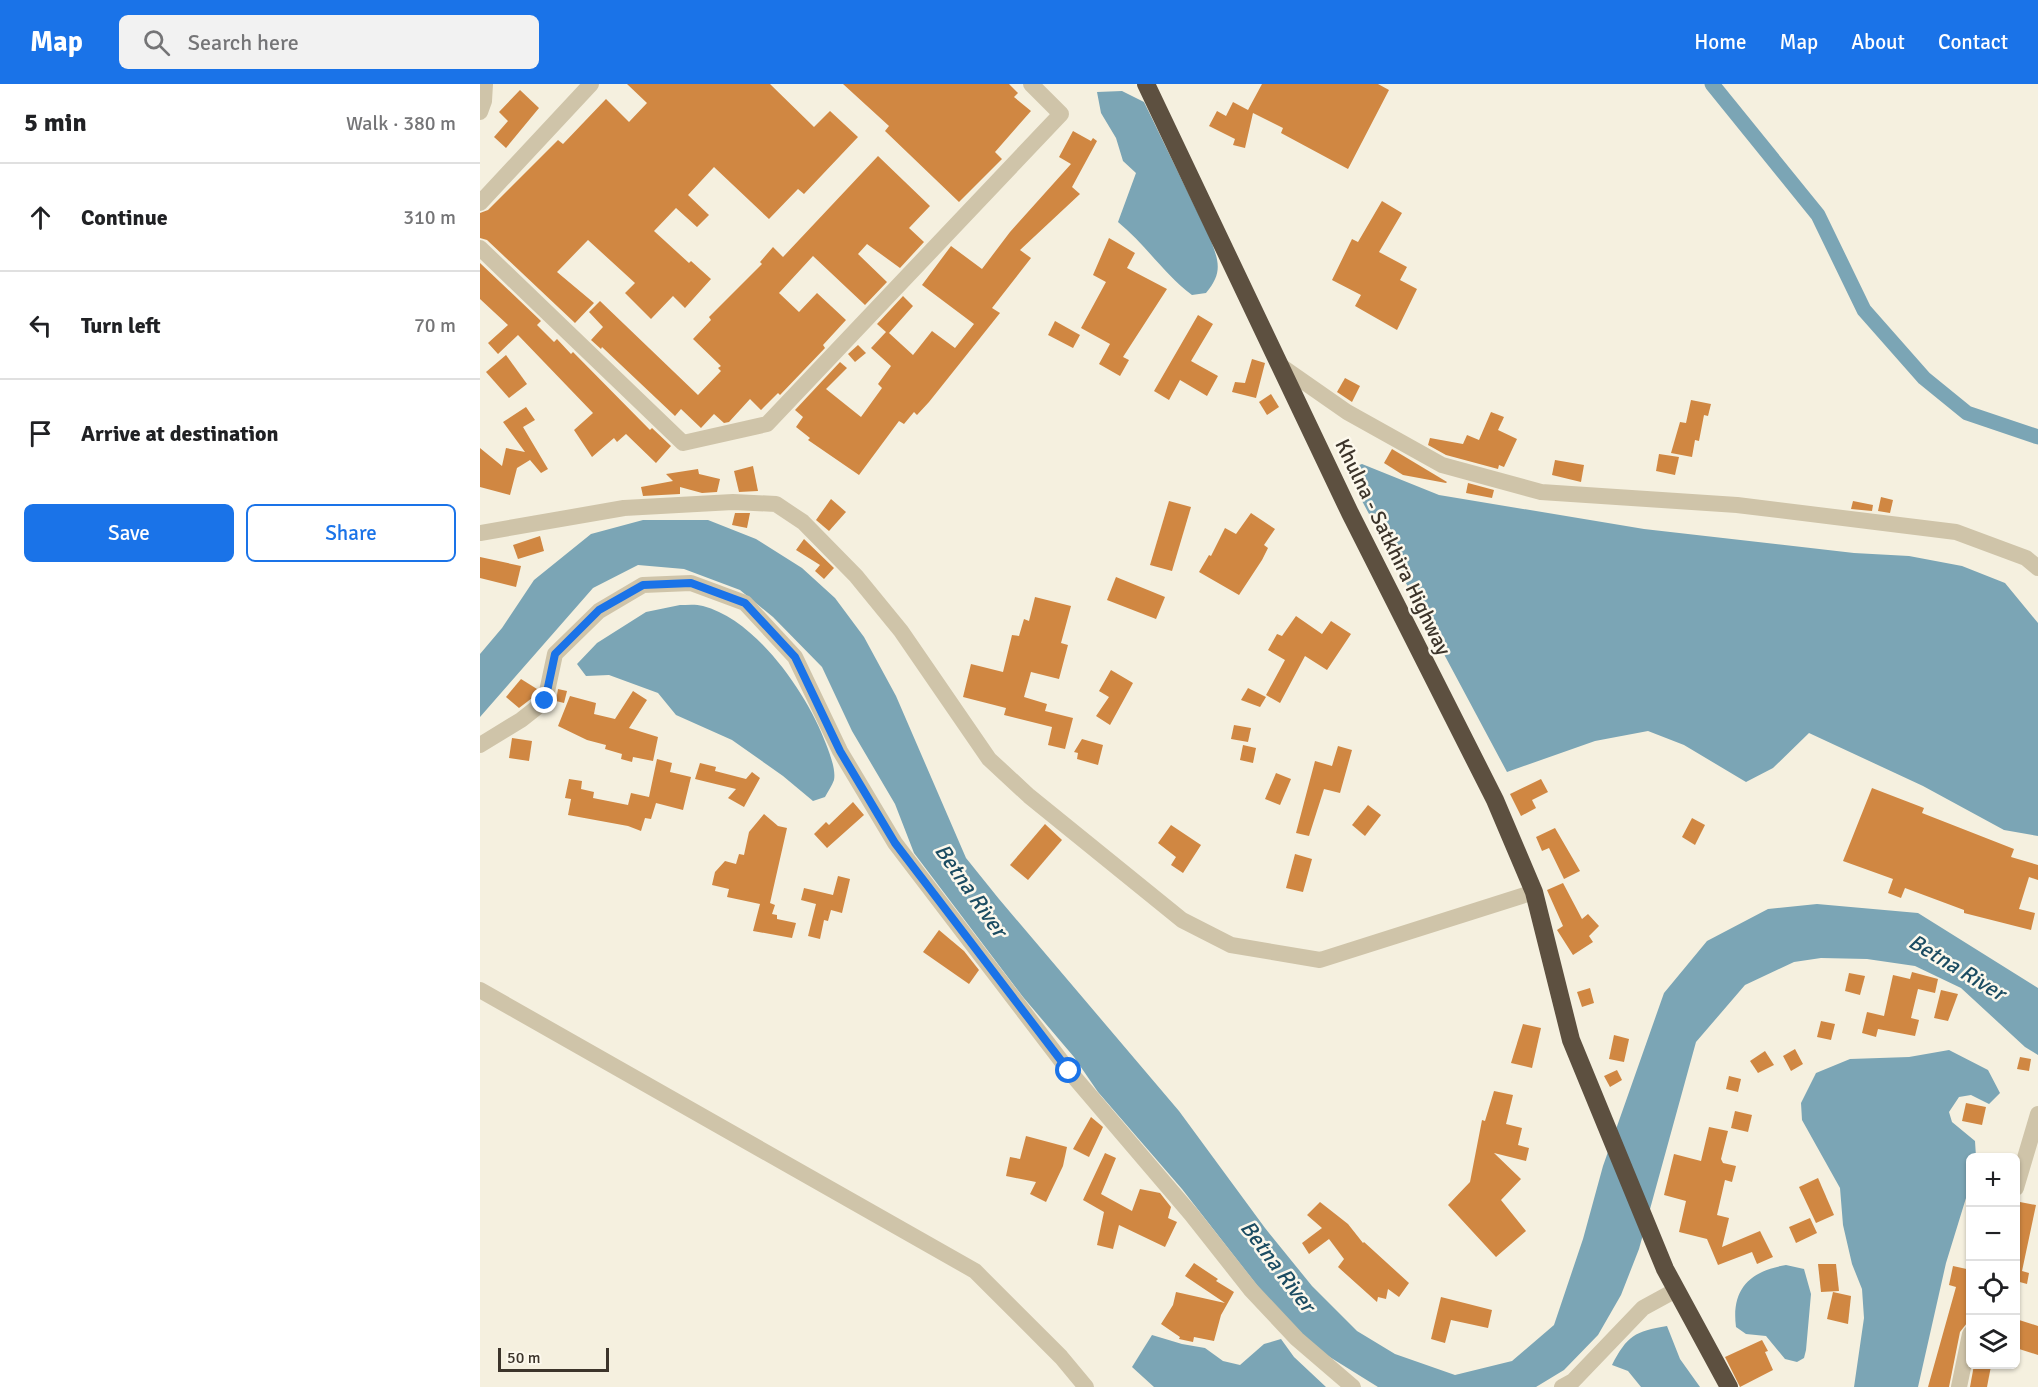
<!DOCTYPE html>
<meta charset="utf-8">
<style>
:root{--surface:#fff;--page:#f2f2f2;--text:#202124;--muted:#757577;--line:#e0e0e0;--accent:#1a73e8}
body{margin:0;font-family:Signika,sans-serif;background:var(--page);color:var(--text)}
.controls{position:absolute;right:18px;bottom:18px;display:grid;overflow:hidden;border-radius:9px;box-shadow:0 2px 4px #0004}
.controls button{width:54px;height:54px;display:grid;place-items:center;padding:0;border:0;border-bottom:2px solid var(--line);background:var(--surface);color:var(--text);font:30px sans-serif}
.scale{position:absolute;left:18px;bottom:15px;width:111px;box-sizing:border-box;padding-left:6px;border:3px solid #3c342a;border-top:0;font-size:16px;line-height:21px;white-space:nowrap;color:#3c342a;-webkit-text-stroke:4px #fcf8ec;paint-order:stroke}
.stop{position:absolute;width:18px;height:18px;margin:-14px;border:4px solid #1a73e8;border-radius:50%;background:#fff}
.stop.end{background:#1a73e8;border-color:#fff;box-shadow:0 2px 6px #0008}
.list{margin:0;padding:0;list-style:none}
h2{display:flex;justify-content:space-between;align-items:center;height:78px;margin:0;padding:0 24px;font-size:26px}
h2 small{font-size:20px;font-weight:400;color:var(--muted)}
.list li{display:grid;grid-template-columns:39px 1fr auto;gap:18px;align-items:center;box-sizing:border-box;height:108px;padding:0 24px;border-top:2px solid var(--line)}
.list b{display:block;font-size:22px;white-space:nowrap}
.list em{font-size:20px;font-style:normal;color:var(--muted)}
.actions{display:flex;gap:12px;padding:18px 24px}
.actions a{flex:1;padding:14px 0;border:2px solid var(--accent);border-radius:9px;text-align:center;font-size:21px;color:var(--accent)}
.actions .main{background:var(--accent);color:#fff}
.icon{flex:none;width:33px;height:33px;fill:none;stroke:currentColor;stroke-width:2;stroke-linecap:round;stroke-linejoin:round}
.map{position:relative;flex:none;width:1558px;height:1303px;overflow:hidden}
header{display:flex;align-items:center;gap:36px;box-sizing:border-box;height:84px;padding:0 30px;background:var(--accent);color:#fff}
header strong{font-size:28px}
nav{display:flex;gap:33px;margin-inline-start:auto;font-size:21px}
.search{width:420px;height:54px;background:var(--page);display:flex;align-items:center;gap:15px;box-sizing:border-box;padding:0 21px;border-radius:9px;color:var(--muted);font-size:22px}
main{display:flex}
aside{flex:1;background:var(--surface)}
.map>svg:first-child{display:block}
.water{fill:#7ba5b5}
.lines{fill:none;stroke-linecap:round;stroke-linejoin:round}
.canal{stroke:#7ba5b5;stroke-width:15}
.building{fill:#d08742}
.street{stroke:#cfc4a9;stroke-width:16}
.highway{stroke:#5d5040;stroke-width:18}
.route{stroke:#1a73e8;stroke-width:8}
.labels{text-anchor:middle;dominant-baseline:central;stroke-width:5;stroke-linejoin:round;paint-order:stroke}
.street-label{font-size:21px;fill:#3c342a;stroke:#fcf8ec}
.water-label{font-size:22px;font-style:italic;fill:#1b4c62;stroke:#fcf8ec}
</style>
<header>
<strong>Map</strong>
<div class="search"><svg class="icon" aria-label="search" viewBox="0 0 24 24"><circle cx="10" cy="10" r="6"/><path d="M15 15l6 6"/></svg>Search here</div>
<nav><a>Home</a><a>Map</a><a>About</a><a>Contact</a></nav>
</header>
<main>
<aside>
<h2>5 min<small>Walk · 380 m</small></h2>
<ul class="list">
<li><svg class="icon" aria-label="ahead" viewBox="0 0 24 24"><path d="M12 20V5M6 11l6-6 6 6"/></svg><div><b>Continue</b></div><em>310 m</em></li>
<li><svg class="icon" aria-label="left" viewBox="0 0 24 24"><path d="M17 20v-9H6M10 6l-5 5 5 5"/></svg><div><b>Turn left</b></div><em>70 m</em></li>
<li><svg class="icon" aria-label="arrive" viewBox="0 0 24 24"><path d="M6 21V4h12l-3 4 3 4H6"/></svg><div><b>Arrive at destination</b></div></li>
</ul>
<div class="actions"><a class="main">Save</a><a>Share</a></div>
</aside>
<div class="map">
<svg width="1558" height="1303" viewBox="0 0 1558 1303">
<rect width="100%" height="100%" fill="#f5f0df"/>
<g class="water">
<path d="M642,7L664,18L730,154C739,178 743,188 726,209L712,211C684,190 665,160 638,138L656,89L643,77L636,54L621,29L617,8Z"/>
<path d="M882,380L959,411L1164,445L1374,469L1429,472L1482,482L1525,499L1558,539V752L1524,746L1443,702L1329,649L1293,684L1266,698L1204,661L1168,647L1115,657L1027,688L873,400L874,383Z"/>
<path d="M163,436H228L276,455L322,484L355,514L384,553L416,612L486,774L519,815L699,1027L785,1144L832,1202L877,1247L915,1270L975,1291L1032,1277L1074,1241L1103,1155L1123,1082L1184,909L1227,857L1288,825L1337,820L1438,829L1558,904V971L1545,963L1481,904L1435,882L1387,875L1341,874L1314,878L1265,901L1216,958L1159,1165L1141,1211L1118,1251L1084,1286L1056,1303H898L832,1262L797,1227L702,1105L618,1008L594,973L543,913L434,769L415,720L372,647L342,583L293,533L260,506L204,485L158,481L113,504L0,633V570L22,544L54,496L111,450Z"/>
<path d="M200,521C207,521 216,520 223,522C277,536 328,611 346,660C350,670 356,686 354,696C352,702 348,707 345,713L333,717L303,692L252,656L196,631L178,609L129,591L106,592L97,580L117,559L166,528Z"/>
<path d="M1469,966L1508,986L1520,1009L1509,1020L1491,1011L1479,1013L1469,1028L1472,1038L1495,1057L1496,1073L1490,1074V1101L1466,1179L1438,1303H1374L1384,1234L1382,1205L1372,1180L1363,1141L1360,1104L1322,1036L1321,1019L1336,989L1370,975L1429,973Z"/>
<path d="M1306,1181L1324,1185L1331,1210L1326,1266L1324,1274L1317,1278L1305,1275L1286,1252L1266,1250L1256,1243C1251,1205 1270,1187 1306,1181Z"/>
<path d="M1187,1242L1200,1275L1220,1303H1161L1148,1287L1132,1281C1147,1252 1155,1247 1187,1242Z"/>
<path d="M672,1251L702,1260L725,1264L743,1277L760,1281L784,1260L801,1255L814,1273L846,1303H674L652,1283Z"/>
</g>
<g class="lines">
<path class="canal" d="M1232,0L1338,131L1384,226L1444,294L1487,329L1558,353"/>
</g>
<g class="building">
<path d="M147,0H290L334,43L350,27L378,53L324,110L318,105L289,135L234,83L208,111L229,131L217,143L196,124L174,147L209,179L211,177L231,195L205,224L193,212L171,235L145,209L155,199L108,156L77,188L114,219L95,239L7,156L0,154V129L8,126L78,56L83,60L126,15L149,38L167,19Z"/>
<path d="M363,0H529L538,9L534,13L551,27L515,68L522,75L479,118L405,47L409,42Z"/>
<path d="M782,0H898L909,6L868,85L801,49L803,44L773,29L765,64L753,61L755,55L729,42L737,27L746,32L753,18L768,26Z"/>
<path d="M40,6L59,24L26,64L14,53L28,37L19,28Z"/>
<path d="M593,47L611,57L613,54L617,57L592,103L600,110L540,166L551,174L512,224L520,229L449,318L437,331L434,328L424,340L419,337L379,391L328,356L330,354L316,343L323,333L315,326L360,278L367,284L346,305L381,333L402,304L398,300L411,282L391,264L406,248L397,240L423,212L433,222L409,249L433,271L452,247L475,264L494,240L442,201L471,162L502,185L530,148L591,80L579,73Z"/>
<path d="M398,72L450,122L429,144L444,158L420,184L387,160L378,170L407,198L385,221L333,172L299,209L319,228L337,209L366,236L343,261L345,264L300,311L298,309L281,326L270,315L249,338L244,339L234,330L221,344L201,325L195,332L122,263L121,265L111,256L123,243L109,228L120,217L218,311L241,287L238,284L241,282L213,255L231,236L229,233L282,180L280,178L293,163L303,173Z"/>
<path d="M902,117L922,129L899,168L927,183L920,196L937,205L917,246L875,222L881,211L852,196L872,155L878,158Z"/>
<path d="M629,154L655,169L647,184L687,205L643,273L649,276L640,292L619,280L630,260L601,244L626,198L613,191Z"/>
<path d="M0,179L61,237L57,241L74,258L77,255L91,270L93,268L170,346L172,344L191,362L176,379L146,350L137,358L134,354L112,373L94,346L113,329L38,251L18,270L8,259L28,241L0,215Z"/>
<path d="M718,231L733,240L711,277L738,292L727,312L700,296L689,316L674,307Z"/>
<path d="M575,237L600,251L593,264L568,251Z"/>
<path d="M378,261L386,269L375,278L368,270Z"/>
<path d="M26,271L47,300L29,314L6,288Z"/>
<path d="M772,275L785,279L776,314L752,308L755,298L765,299Z"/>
<path d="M865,294L880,302L872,318L857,308Z"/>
<path d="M791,310L799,323L787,331L779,318Z"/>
<path d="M1211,316L1231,320L1228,332L1224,331L1219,357L1215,356L1212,373L1191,369L1200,338L1206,339Z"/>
<path d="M46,323L55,336L43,343L68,385L61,389L50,376L37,384L30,411L0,403V364L22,382L26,364L45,368L23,338Z"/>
<path d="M1011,328L1024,333L1018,346L1037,355L1024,383L1019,381L1018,385L966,371L948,361L950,354L983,360L987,351L999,356Z"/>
<path d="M912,365L967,398L966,399L923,391L904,379Z"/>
<path d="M1179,370L1199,373L1195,391L1176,387Z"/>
<path d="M1075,376L1104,381L1101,398L1072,391Z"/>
<path d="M273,382L278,407L259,408L254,387Z"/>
<path d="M218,385L219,390L240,395L237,408L222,409L200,403V410L163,412L161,403L193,397L186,390Z"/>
<path d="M988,399L1014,406L1012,414L986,409Z"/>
<path d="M1401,413L1413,416L1410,429L1398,427Z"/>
<path d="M351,415L366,428L349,447L336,436Z"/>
<path d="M689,417L711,423L692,487L670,481Z"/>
<path d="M1373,417L1393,421L1392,427L1371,425Z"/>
<path d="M255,429H270L267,444L252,441Z"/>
<path d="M771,429L795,445L784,461L788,464L782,476L759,511L719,488L729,471L731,472L745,444L756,450Z"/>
<path d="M60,452L64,467L38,475L33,461Z"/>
<path d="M324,455L354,484L344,495L335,487L340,481L316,466Z"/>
<path d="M0,473L41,482L36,503L0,494Z"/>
<path d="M636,493L685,513L676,535L627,516Z"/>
<path d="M555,513L591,522L581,559L588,561L579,595L551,588L544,613L567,620L565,627L593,634L585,665L568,661L572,643L524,631L526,624L483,613L491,580L523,588L532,551L539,552L544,535L549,537Z"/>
<path d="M816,532L842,550L851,537L871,550L847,586L825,572L800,619L786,611L805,576L788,566L797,550L802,552Z"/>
<path d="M631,586L653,599L630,641L616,632L629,613L619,607Z"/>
<path d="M41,595L57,605L56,611L39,624L26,613Z"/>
<path d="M768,604L786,613L780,623L761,616Z"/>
<path d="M78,605L87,607L84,619L76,617Z"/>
<path d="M153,607L167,616L149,644L178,653L173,677L153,673L152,678L141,675L142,670L125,665L126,661L107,656L78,642L90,612L116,619L114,630L135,635Z"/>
<path d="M754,641L771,644L768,658L751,655Z"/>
<path d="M32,654L52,657L49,677L29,674Z"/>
<path d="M602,655L623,661L618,681L597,675L598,669L594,668Z"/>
<path d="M763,661L776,664L773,679L760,676Z"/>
<path d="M858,662L872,666L860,709L844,705L829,752L816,749L835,677L852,682Z"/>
<path d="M177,675L192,679L190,688L211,693L203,726L176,719L171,735L165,734L161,747L148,742L88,731L91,715L85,714L89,695L102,697L101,705L114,708L113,714L148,721L151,709L169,713Z"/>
<path d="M220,679L236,683L235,687L266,695L272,688L280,694L264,723L248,714L256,705L215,695Z"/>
<path d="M796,689L811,695L800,721L785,715Z"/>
<path d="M1061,695L1068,708L1052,716L1056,724L1041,732L1030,710Z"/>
<path d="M1392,704L1444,724L1442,729L1534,765L1531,773L1558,781V796L1549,793L1539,825L1555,829L1551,846L1484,829V826L1425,804L1421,814L1408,809L1413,795L1363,777Z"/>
<path d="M373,718L384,731L347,764L334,750L346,738L349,741Z"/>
<path d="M888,721L901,731L885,752L872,741Z"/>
<path d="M284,730L298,742L307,744L290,819L295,821L292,830L297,831V835L316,839L312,854L273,847L280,820L247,813L249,805L232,801L235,788L245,777L256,780L259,770L264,771L269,748Z"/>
<path d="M1212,734L1225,741L1215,761L1202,753Z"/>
<path d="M565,740L582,756L548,796L530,781Z"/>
<path d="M691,741L721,761L703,789L691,781L696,773L678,759Z"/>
<path d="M1075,744L1100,787L1084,795L1069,764L1062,767L1056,753Z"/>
<path d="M815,770L832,775L823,808L806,804Z"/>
<path d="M358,792L370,795L362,829L351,826L348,837L344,836L340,855L328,852L336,820L321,816L324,804L353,811Z"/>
<path d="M1083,799L1102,835L1108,830L1119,842L1109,852L1113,858L1093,871L1077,846L1083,842L1067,806Z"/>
<path d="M459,846L484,867L499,886L489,900L443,868Z"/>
<path d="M1432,888L1458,895L1455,909L1438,905L1431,934L1439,936L1435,952L1398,945L1396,953L1382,949L1387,928L1404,932L1413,891L1430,895Z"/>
<path d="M1369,889L1385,892L1380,911L1365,907Z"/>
<path d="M1110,904L1114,919L1102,923L1097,908Z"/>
<path d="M1461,906L1478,910L1468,937L1454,934Z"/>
<path d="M1341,937L1355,940L1351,956L1337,953Z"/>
<path d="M1043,940L1061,944L1052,984L1031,979Z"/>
<path d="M1134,951L1149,955L1144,978L1129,975Z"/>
<path d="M1315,965L1323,980L1311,987L1303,972Z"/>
<path d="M1285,967L1294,981L1278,989L1270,977Z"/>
<path d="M1540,973L1551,975L1549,987L1537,985Z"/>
<path d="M1137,986L1142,996L1130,1003L1124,992Z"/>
<path d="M1249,992L1261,995L1258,1008L1246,1005Z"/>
<path d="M1014,1007L1033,1011L1026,1040L1042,1044L1038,1061L1049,1064L1046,1077L1014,1069L1041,1095L1021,1116L1046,1147L1016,1173L968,1121L990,1098L1002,1036L1005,1037Z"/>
<path d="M1486,1019L1506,1023L1502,1041L1482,1037Z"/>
<path d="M1255,1027L1272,1031L1268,1048L1251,1044Z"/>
<path d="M611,1033L623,1043L609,1073L593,1065Z"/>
<path d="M1229,1043L1248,1047L1241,1075L1243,1079L1256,1082L1252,1098L1245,1096L1237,1131L1249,1134L1242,1163L1280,1147L1293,1173L1277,1180L1272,1168L1238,1181L1227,1155L1199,1148L1206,1117L1184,1111L1194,1070L1221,1077Z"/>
<path d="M546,1052L587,1063L583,1082L566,1118L550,1110L556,1098L526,1092L530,1073L540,1075Z"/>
<path d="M625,1069L636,1074L621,1110L652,1127L660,1105L680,1109L691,1123L688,1134L697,1138L685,1163L639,1141L633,1165L617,1161L624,1128L603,1116Z"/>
<path d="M1338,1094L1354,1131L1336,1139L1319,1103Z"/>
<path d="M840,1118L868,1140L883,1159L884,1158L929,1199L919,1213L908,1205L906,1215L898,1213L897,1218L858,1183L864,1175L849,1155L829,1170L822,1159L842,1144L827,1131Z"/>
<path d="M1540,1118L1556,1121L1542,1187L1549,1189L1547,1200L1536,1197V1144Z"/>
<path d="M1330,1134L1337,1149L1316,1159L1309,1143Z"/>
<path d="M714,1179L738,1195L736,1197L754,1208L741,1231L734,1257L714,1253L713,1258L699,1255L700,1253L681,1240L693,1221L696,1208L745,1219L705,1192Z"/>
<path d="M1338,1180H1356L1359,1207L1341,1208Z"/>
<path d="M1473,1182L1491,1186L1486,1216L1491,1217V1222L1487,1239L1480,1248L1469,1303H1448L1476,1203L1469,1201Z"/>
<path d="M1353,1208L1371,1212L1368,1240L1347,1235Z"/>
<path d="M961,1213L1012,1226L1008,1244L971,1236L965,1259L951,1255Z"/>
<path d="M1536,1235L1558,1242V1271L1536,1264Z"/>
<path d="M1282,1256L1288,1267L1285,1268L1293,1286L1260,1303L1245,1273Z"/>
<path d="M1494,1281L1511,1282L1507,1303H1490Z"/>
</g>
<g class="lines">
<g class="street">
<path d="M0,28L4,17L5,0"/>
<path d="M0,119L111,0"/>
<path d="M0,164L203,359L287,340L581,30L551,0"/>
<path d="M801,282L867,328L962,381L1061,408L1257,421L1476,448L1546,474L1558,484"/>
<path d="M0,449L144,424L253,418L296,420L323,438L376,492L421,547L509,675L549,712L702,836L751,861L840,876L1054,808"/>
<path d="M0,661L41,636L65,617L75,570L119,527L163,501L211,499L265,519L315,573L360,667L415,759L589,987L711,1130L771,1206L817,1255L873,1303"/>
<path d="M0,906L495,1187L581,1273L606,1303"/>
<path d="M1536,1104L1558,1030"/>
<path d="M1082,1303L1093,1297L1163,1224L1196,1206"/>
<path d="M1479,1303L1490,1250"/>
</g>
<path class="highway" d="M666,0L870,429L1015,716L1054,808L1091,956L1185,1185L1249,1303"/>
</g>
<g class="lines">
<path class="route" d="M65,617L75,570L119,526L163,501L211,499L265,519L315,573L360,667L415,759L589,987"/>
</g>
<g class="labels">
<g class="street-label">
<text transform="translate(913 463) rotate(64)">Khulna - Satkhira Highway</text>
</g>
<g class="water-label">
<text transform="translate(491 806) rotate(55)">Betna River</text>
<text transform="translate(1477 883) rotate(31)">Betna River</text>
<text transform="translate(798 1182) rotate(53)">Betna River</text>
</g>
</g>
</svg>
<div class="controls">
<button>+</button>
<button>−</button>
<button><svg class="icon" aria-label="locate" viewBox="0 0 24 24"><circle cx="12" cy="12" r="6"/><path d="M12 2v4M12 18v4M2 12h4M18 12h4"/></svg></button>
<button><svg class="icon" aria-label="layers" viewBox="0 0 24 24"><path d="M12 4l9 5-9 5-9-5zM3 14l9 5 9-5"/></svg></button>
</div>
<div class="scale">50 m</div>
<div class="stop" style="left:589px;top:987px"></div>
<div class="stop end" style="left:65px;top:617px"></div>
</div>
</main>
